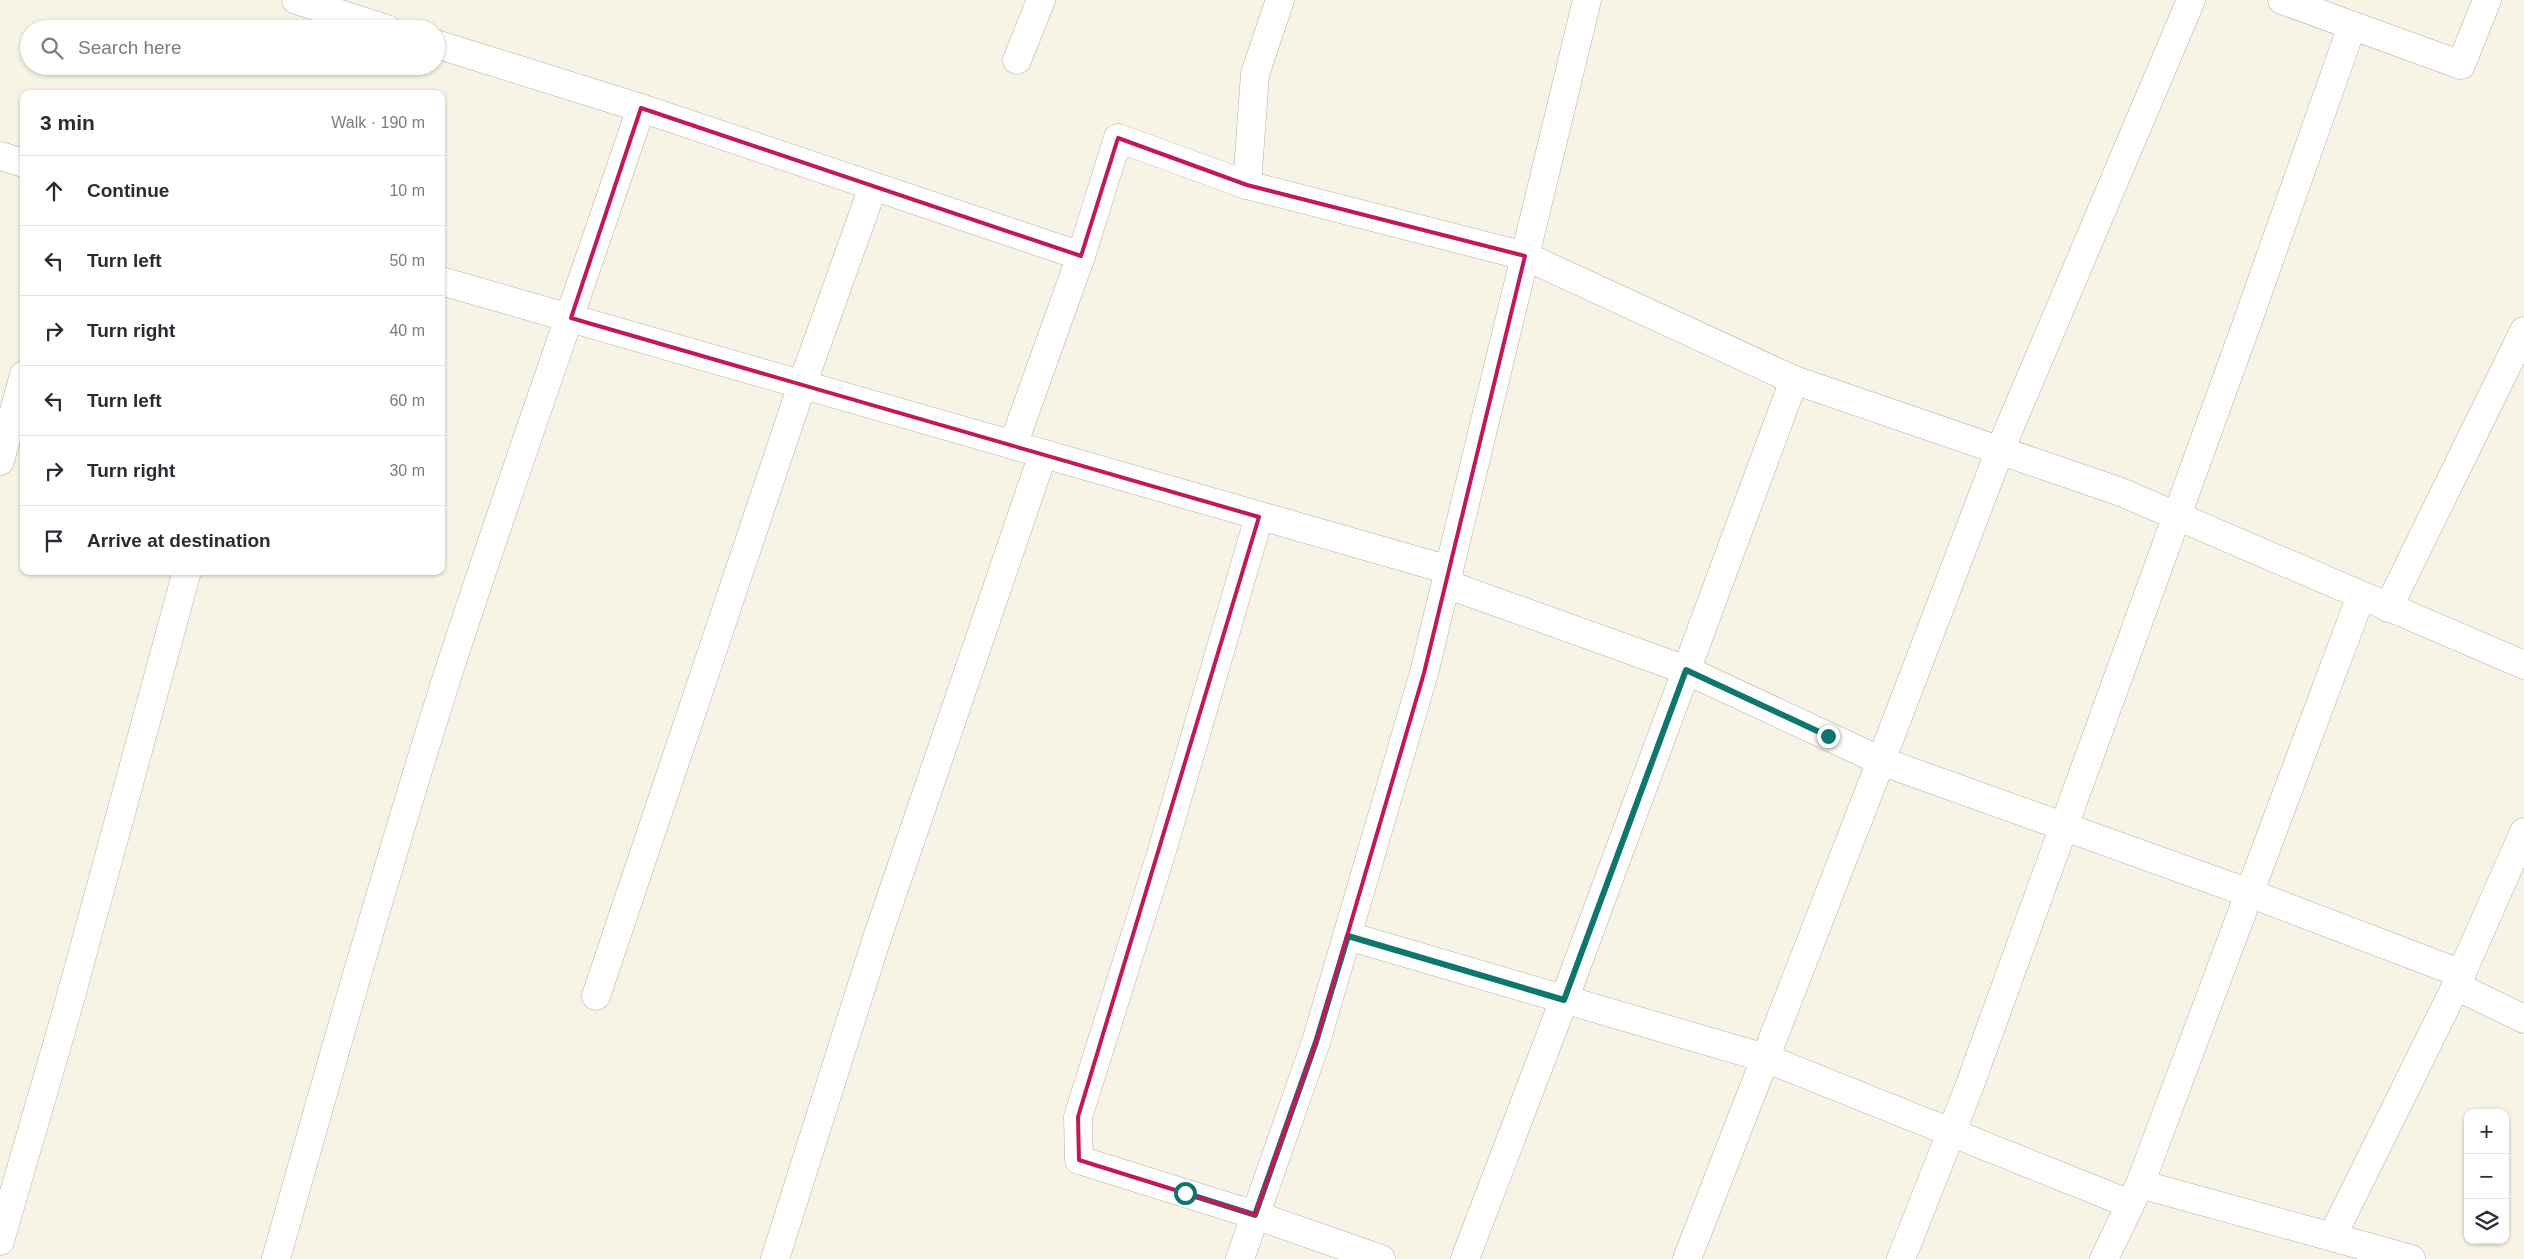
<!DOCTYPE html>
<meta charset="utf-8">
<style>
:root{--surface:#fff;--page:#f7f7f7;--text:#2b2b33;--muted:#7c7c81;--line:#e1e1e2}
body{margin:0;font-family:Arial,sans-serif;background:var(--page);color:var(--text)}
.controls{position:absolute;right:15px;bottom:15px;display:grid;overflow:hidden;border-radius:10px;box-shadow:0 1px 4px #0004}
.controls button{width:45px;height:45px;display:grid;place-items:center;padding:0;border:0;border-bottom:1px solid var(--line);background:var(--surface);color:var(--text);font:25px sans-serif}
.stop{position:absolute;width:15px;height:15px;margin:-11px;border:4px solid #0f766e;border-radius:50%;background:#fff}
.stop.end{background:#0f766e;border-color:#fff;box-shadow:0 1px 5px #0008}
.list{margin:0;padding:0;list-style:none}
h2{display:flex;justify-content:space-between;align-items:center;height:65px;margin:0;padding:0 20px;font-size:21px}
h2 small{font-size:16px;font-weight:400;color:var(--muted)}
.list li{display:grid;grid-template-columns:32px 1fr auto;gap:15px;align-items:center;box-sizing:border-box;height:70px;padding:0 20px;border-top:1px solid var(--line)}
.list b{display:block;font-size:19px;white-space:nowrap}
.list em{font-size:16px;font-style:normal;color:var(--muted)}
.icon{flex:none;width:28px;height:28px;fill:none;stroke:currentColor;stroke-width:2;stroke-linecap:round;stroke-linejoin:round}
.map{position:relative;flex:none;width:2524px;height:1259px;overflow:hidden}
.search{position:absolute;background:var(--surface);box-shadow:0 1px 4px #0004;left:20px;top:20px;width:425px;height:55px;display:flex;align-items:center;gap:12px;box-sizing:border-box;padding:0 18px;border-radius:28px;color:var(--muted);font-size:19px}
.panel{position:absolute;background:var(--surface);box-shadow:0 1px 4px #0004;left:20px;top:90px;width:425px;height:485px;border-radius:10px}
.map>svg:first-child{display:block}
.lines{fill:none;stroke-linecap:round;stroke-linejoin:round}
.minor-casing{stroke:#b3b0a1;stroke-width:29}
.minor{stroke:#fff;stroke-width:28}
.route{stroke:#0f766e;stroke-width:6}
.marked{fill:none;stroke:#c2185b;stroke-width:4;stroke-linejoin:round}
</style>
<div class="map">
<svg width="2524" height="1259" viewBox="0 0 2524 1259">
<rect width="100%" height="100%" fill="#f8f4e5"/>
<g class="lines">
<g class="minor-casing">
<g id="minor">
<path d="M296,0L387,29"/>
<path d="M1280,0L1255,74L1247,185L1525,256L1794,380L2121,492L2524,665"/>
<path d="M2282,0L2461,65L2487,0"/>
<path d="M436,44L641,108L1081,256L1013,445"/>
<path d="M1017,60L1041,0"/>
<path d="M0,156L24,163"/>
<path d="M1081,256L1118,138L1247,185"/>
<path d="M441,281L1449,570"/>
<path d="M0,461L24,375"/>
<path d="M1259,517L1161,854L1078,1117L1079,1160L1255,1215L1381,1259"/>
<path d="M1446,584L1686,670L1881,761L2249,893L2462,974"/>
<path d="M2388,608L2524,331"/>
<path d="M1348,936L1765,1058L2130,1204"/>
<path d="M2456,986L2524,832"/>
<path d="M596,996L802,385L873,187"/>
<path d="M2140,1184L2361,596"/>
<path d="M2332,1237L2411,1259"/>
<path d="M0,1241L66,1014L187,571"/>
<path d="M276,1259C331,1064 386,870 447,677C509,486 577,298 641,108"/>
<path d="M775,1259L876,941L1043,454"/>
<path d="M1240,1259L1316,1042L1424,673L1587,0"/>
<path d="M1465,1259L1564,1000L1794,380"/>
<path d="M1687,1259L1881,761L2000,450L2191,0"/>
<path d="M1901,1259L1968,1090L2247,323L2352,26"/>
<path d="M2104,1259L2140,1184L2332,1237L2456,986L2524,1019"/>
</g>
</g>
<use href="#minor" class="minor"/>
</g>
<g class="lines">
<path class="route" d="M1185,1193L1255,1215L1316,1042L1348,936L1564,1000L1686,670L1828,736"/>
</g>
<path class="marked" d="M641,108L1081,256L1118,138L1247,185L1525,256L1424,673L1316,1042L1255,1215L1079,1160L1078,1117L1259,517L571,318Z"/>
</svg>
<div class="controls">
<button>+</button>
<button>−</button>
<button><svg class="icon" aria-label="layers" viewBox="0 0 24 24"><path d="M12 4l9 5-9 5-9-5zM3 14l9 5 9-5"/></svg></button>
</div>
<div class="stop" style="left:1185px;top:1193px"></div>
<div class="stop end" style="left:1828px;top:736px"></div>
<div class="search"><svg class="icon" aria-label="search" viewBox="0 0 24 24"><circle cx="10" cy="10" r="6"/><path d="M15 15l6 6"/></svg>Search here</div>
<section class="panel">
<h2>3 min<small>Walk · 190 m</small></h2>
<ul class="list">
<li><svg class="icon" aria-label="ahead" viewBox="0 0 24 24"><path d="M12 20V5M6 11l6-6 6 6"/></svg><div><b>Continue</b></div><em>10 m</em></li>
<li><svg class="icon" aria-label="left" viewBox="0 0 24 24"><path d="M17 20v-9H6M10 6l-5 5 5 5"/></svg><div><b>Turn left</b></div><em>50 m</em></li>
<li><svg class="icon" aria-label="right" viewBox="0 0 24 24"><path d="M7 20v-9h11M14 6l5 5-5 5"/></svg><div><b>Turn right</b></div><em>40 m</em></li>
<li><svg class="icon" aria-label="left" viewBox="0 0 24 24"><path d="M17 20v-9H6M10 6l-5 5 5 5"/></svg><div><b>Turn left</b></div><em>60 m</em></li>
<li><svg class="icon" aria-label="right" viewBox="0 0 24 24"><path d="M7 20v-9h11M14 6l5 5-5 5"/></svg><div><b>Turn right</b></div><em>30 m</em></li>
<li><svg class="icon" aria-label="arrive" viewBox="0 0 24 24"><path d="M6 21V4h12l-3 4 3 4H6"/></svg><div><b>Arrive at destination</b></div></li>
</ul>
</section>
</div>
